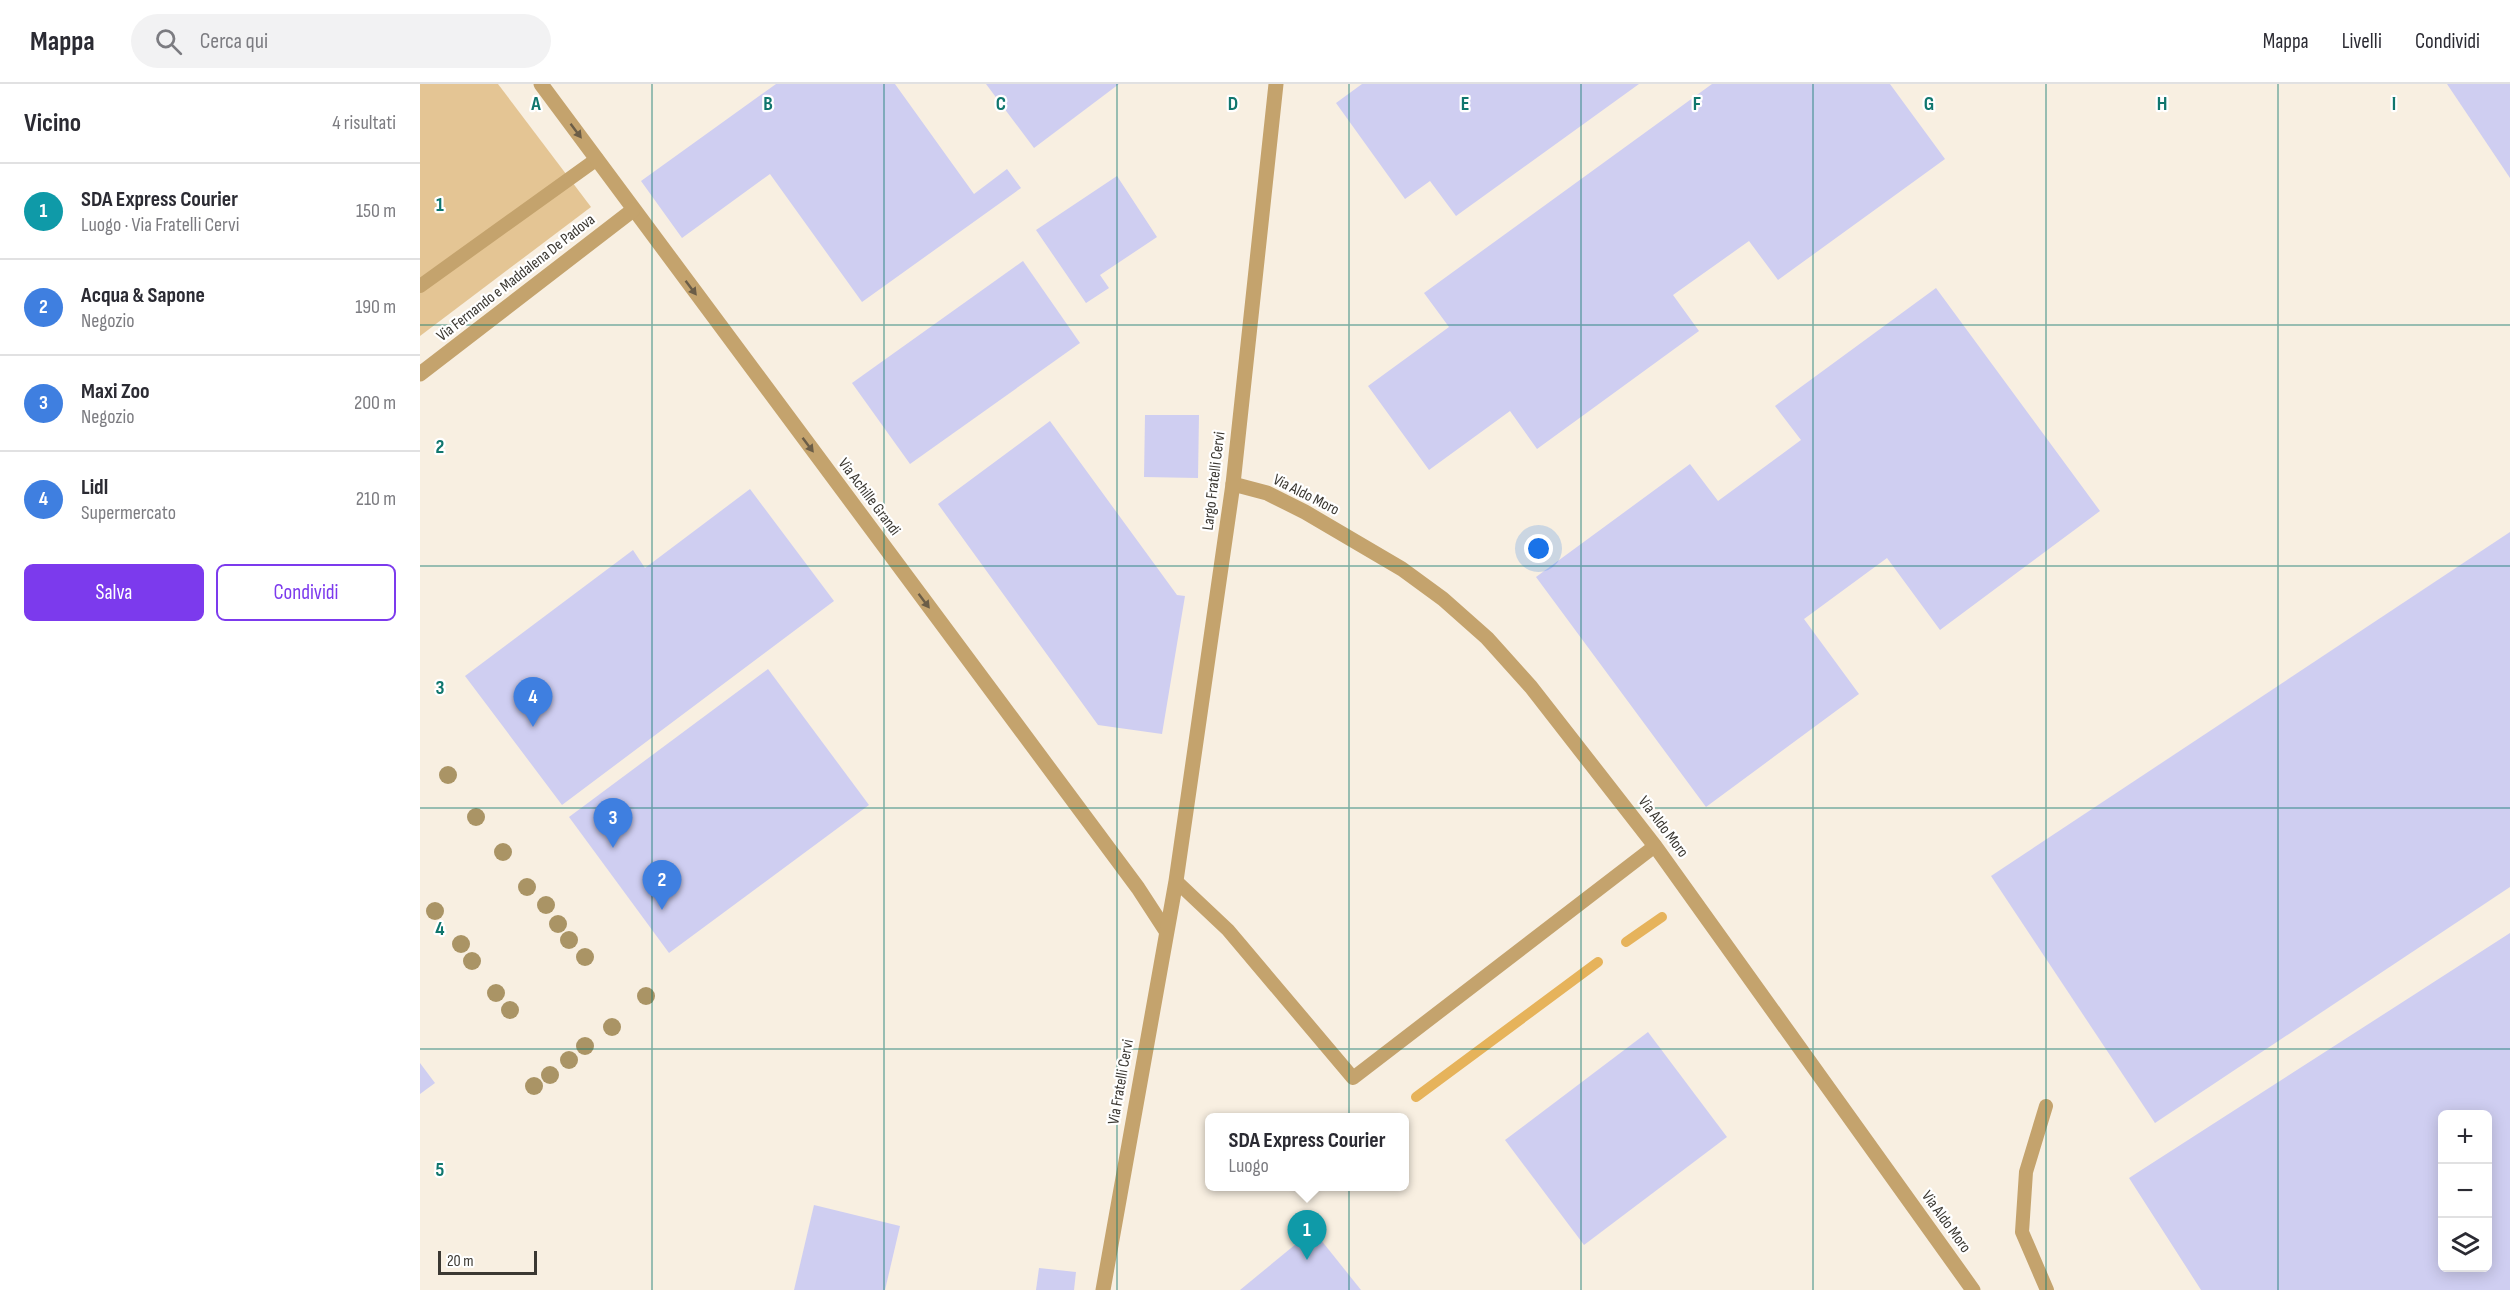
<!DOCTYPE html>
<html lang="it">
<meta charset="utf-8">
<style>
:root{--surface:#fff;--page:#f2f2f3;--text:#2b2b33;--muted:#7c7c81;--line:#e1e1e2;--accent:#7c3aed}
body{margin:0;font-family:"Sofia Sans Condensed",sans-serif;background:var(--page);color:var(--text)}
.controls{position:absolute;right:18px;bottom:18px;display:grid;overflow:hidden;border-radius:9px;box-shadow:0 3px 15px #0003}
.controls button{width:54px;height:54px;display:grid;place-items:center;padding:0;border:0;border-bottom:2px solid var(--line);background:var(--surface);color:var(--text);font:30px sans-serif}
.scale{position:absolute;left:18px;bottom:15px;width:99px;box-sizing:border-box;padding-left:6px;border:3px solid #3b3832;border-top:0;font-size:16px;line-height:21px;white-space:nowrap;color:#3b3832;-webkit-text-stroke:4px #fff;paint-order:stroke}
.you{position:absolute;left:1119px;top:465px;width:21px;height:21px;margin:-15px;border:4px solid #fff;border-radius:50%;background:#1a73e8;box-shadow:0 0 0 9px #1a73e833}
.badge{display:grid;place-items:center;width:39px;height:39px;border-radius:50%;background:var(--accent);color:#fff;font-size:20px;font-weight:700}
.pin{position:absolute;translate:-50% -50px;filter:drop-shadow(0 2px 3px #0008)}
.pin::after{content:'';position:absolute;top:32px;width:21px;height:18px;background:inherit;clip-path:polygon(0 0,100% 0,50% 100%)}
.popup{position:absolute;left:785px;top:1029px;width:204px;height:78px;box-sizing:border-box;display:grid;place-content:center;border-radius:9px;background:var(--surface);filter:drop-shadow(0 2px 4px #0005);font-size:20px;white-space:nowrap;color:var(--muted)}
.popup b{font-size:22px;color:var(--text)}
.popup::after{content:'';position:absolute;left:50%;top:100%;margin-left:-12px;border:12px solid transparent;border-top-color:var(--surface)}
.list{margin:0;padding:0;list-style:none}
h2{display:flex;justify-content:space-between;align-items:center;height:78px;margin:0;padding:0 24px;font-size:26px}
h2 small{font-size:20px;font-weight:400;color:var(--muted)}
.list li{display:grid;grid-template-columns:39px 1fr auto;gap:18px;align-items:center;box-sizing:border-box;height:96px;padding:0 24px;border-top:2px solid var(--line)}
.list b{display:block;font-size:22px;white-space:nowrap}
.list p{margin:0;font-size:20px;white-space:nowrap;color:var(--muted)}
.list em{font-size:20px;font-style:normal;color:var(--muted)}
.actions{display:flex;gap:12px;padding:18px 24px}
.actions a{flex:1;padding:14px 0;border:2px solid var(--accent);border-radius:9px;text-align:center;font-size:21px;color:var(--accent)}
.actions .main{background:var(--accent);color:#fff}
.icon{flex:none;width:33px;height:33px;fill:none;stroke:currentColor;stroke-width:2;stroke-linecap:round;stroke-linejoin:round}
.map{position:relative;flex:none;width:2090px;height:1206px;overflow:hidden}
header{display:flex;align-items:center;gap:36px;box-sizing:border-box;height:84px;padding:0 30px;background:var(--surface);border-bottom:2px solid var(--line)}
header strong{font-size:28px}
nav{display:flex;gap:33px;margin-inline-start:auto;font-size:21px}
.search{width:420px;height:54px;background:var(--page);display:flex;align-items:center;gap:15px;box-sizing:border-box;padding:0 21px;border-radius:33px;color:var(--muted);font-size:22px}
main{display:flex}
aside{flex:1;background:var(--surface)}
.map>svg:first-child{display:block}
.green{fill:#e4c594}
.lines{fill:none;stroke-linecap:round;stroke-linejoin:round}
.stream{stroke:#e6b35b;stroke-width:10}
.building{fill:#cfcef1;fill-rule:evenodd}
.lane{stroke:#c4a36d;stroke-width:14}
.street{stroke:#c4a36d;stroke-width:15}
.tree{fill:#aa9465}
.oneway{fill:#6b5d47}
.grid{fill:none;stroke:#0f766e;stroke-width:1.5;stroke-opacity:0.55}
.labels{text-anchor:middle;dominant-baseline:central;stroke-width:4.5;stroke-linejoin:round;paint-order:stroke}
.street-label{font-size:16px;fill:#3b3832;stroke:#fff}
.grid-label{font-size:20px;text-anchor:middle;font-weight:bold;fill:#0f766e;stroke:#fff;stroke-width:4.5;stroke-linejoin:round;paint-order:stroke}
</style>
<header>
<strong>Mappa</strong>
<div class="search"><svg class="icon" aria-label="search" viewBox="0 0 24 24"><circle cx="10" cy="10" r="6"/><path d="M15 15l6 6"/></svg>Cerca qui</div>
<nav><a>Mappa</a><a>Livelli</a><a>Condividi</a></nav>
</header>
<main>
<aside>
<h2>Vicino<small>4 risultati</small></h2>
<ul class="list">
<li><span class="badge" style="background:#0f9aa8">1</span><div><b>SDA Express Courier</b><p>Luogo · Via Fratelli Cervi</p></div><em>150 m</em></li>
<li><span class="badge" style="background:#3f7fe0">2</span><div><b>Acqua &amp; Sapone</b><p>Negozio</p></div><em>190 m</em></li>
<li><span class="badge" style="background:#3f7fe0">3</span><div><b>Maxi Zoo</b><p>Negozio</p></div><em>200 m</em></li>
<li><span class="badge" style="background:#3f7fe0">4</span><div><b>Lidl</b><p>Supermercato</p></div><em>210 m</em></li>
</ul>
<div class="actions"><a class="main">Salva</a><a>Condividi</a></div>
</aside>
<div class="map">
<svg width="2090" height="1206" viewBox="0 0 2090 1206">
<rect width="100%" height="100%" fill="#f8efe1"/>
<path class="green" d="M0,0H78L171,123L0,252Z"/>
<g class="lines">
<g class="stream">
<path d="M1206,858L1242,833"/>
<path d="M996,1013L1178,878"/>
</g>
</g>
<g class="building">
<path d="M356,0H475L554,110L587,85L601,104L442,218L350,90L262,154L221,97Z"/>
<path d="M566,0H699L614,64Z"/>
<path d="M942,0H1219L1036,132L1010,97L985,115L916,19Z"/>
<path d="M1292,0H1470L1525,75L1358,196L1329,157L1253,211L1279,247L1117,365L1090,327L1009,386L948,302L1029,243L1004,209Z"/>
<path d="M2027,0H2090V94Z"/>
<path d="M697,92L737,153L680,191L689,204L666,219L616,146Z"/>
<path d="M603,177L660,259L490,380L432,299Z"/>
<path d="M1516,204L1680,427L1520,546L1467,474L1384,535L1439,610L1286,723L1116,493L1270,380L1298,417L1381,356L1355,322Z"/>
<path d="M725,331H779L778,394L724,393Z"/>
<path d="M630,337L757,511L765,512L742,650L678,641L518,420Z"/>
<path d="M330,405L414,517L142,721L45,592L213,466L225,484Z"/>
<path d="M2090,448V803L1735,1039L1571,792Z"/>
<path d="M348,585L449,721L249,869L149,733Z"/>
<path d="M2090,849V1206H1781L1709,1094ZM2022,1030H2068V1184H2022Z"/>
<path d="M1228,948L1307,1053L1164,1161L1085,1056Z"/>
<path d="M0,979L15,999L0,1010Z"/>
<path d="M394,1121L480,1142L465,1206H374Z"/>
<path d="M893,1146L941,1206H820Z"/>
<path d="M619,1184L656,1188L654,1206H616Z"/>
</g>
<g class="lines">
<g class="lane">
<path d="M0,202L177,75"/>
<path d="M756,797L808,846L933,994L1235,762"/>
<path d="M1626,1022L1606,1088L1602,1148L1627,1206"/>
</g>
<g class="street">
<path d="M121,0L718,804L746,847"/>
<path d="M0,290L213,126"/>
<path d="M813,400L847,409L885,428L982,485L1023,515L1067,554L1111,603L1235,762L1553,1206"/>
<path d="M683,1206L756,797L813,400L856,0"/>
</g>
</g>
<g class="tree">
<circle cx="28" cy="691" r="9"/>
<circle cx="56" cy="733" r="9"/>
<circle cx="83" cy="768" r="9"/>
<circle cx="107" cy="803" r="9"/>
<circle cx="126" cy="821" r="9"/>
<circle cx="15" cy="827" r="9"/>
<circle cx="138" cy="840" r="9"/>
<circle cx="149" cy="856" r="9"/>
<circle cx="41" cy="860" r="9"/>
<circle cx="165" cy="873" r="9"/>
<circle cx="52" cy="877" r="9"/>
<circle cx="76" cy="909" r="9"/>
<circle cx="226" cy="912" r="9"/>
<circle cx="90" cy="926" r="9"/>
<circle cx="192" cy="943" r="9"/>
<circle cx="165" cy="962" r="9"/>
<circle cx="149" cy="976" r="9"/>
<circle cx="130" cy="991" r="9"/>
<circle cx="114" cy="1002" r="9"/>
</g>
<defs><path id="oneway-solid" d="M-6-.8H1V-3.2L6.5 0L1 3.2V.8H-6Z" transform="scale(1.5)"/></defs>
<g class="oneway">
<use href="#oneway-solid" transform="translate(156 47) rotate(53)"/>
<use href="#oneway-solid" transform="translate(271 204) rotate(53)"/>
<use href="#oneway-solid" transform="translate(388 361) rotate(53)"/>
<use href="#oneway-solid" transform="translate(504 517) rotate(53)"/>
</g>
<path class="grid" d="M232,0V1206M464,0V1206M697,0V1206M929,0V1206M1161,0V1206M1393,0V1206M1626,0V1206M1858,0V1206M0,241H2090M0,482H2090M0,724H2090M0,965H2090"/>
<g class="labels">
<g class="street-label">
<text transform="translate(96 194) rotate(-38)">Via Fernando e Maddalena De Padova</text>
<text transform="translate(794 397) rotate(-83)">Largo Fratelli Cervi</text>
<text transform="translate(886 411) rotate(27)">Via Aldo Moro</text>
<text transform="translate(449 413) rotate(53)">Via Achille Grandi</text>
<text transform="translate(1243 743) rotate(53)">Via Aldo Moro</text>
<text transform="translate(701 998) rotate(-80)">Via Fratelli Cervi</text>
<text transform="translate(1526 1138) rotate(54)">Via Aldo Moro</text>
</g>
</g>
<g class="grid-label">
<text x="116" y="26">A</text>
<text x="348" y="26">B</text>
<text x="581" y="26">C</text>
<text x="813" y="26">D</text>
<text x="1045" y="26">E</text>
<text x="1277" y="26">F</text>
<text x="1509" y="26">G</text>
<text x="1742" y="26">H</text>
<text x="1974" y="26">I</text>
<text x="20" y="127">1</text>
<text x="20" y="369">2</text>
<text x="20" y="610">3</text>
<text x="20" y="851">4</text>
<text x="20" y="1092">5</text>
</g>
</svg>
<div class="controls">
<button>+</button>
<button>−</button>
<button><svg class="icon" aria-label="layers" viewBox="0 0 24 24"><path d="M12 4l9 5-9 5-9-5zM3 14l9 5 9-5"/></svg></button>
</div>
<div class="scale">20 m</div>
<div class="you"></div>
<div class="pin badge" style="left:887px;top:1176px;background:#0f9aa8">1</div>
<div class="popup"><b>SDA Express Courier</b>Luogo</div>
<div class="pin badge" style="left:242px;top:826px;background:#3f7fe0">2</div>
<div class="pin badge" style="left:193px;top:764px;background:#3f7fe0">3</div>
<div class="pin badge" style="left:113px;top:643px;background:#3f7fe0">4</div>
</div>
</main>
